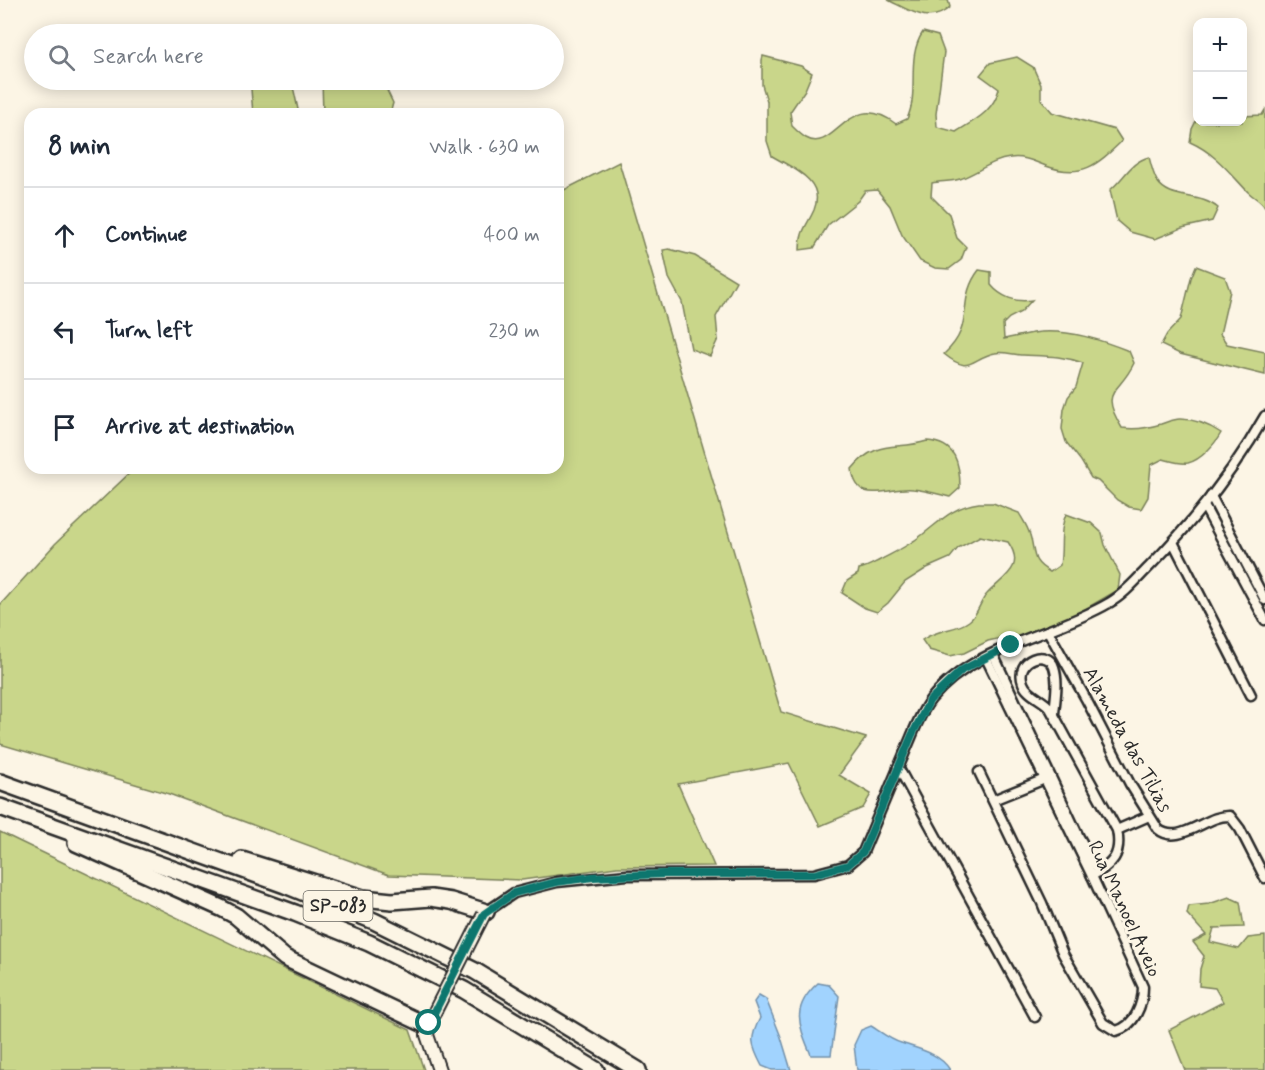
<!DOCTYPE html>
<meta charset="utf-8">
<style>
:root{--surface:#fff;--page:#f2f2f3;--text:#1f2937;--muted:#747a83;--line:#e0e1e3}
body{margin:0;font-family:Mynerve,sans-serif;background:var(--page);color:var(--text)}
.controls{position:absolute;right:18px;top:18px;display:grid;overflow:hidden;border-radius:12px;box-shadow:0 3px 15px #0003}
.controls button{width:54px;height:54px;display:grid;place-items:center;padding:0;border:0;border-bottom:2px solid var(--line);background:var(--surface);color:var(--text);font:30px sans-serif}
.stop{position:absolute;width:18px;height:18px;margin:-14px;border:4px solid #0f766e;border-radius:50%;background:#fff}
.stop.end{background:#0f766e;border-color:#fff;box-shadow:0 2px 6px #0008}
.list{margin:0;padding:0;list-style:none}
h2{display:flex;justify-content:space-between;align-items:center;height:78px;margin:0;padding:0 24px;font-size:26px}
h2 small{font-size:20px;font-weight:400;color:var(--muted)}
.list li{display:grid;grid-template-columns:39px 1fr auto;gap:18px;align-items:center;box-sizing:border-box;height:96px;padding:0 24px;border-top:2px solid var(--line)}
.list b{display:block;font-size:22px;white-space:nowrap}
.list em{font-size:20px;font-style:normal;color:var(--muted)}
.icon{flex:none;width:33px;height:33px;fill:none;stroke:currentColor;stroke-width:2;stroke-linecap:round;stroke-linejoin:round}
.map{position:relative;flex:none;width:1265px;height:1070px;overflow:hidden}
.search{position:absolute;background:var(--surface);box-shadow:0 3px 15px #0003;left:24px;top:24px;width:540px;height:66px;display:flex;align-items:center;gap:15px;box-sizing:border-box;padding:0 21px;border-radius:33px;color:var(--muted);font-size:22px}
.panel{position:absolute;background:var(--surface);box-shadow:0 3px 15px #0003;left:24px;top:108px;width:540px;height:366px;border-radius:18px}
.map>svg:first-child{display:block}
.green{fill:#c9d68a;stroke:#7a805a;stroke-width:1.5}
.water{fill:#a1d3fe;stroke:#7290aa;stroke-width:1.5}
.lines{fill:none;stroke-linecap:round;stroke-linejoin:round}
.minor-casing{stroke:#2b2b2b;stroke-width:13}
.primary-casing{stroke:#2b2b2b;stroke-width:16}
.motorway-casing{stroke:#2b2b2b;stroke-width:20}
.minor{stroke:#fcf5e5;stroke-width:8}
.primary{stroke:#fcf5e5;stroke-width:12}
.motorway{stroke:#fcf5e5;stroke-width:15}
.primary-bridge-casing{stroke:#2b2b2b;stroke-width:16;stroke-linecap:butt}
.primary-bridge{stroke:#fcf5e5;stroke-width:12}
.route{stroke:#0f766e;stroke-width:8}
.labels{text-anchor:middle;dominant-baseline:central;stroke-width:6;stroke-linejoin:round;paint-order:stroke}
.shield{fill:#fcf5e5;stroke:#6a6863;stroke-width:1.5}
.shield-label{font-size:18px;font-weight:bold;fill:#2b2b2b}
.street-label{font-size:20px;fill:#2b2b2b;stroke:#fcf5e5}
</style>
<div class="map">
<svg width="1265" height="1070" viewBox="0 0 1265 1070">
<rect width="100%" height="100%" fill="#fcf5e5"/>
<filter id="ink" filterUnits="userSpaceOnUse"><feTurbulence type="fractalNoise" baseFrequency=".0167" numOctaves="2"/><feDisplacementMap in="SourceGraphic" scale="12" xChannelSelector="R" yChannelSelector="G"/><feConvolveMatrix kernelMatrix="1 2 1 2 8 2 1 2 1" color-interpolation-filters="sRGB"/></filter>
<g filter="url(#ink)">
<g class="green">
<path d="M888,0H948L950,7C930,26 909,10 888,0Z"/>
<path d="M923,32L938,36L944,52L936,114L937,127L956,132C975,120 993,112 999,89L980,75L990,63L1017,57L1033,67L1041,85V99L1052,112L1115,130L1122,141C1097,165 1082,179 1046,166C1033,161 1024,156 1010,158C992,160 977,173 960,179C951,182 941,181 932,183L931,196L949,214L957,238L966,247L961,260L949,269L935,268L920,261L902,235L890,206L877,190L865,191L858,201L828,225L814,248L800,250C800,230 807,226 814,210C826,180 792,168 772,156L767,141V101L762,85V60L763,56L801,66L812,73L805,90L790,112L792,126C796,130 801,135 806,138C835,155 848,87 896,124L907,119C920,91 905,59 923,32Z"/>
<path d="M257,80H290L294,91L299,114H253L251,89Z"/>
<path d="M322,80H382L393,103L390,114H323Z"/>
<path d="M1265,110V208C1262,201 1254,198 1248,192C1230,173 1215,153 1190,142L1192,129L1197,119L1198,122H1242L1243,116L1262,115Z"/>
<path d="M1149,157C1151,165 1153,174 1157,181C1170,201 1199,192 1218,208L1212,221L1182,228L1155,239L1130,232L1117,221L1110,190C1125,178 1130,162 1149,157Z"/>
<path d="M619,162L781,712L866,738L839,775L871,794L863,808L820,826L789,763L678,784L714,866L617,867L522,880L389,875L169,794L0,744V605L55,544L135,468H558V193Z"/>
<path d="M669,249L695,256L736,281L716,317L718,339L710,356L691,349L682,302L669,278L663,250Z"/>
<path d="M1196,266L1225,277L1230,291L1220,334L1227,344L1265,352V375L1180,354L1161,345L1167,334L1181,319L1191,278Z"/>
<path d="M979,270L991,272V285C1001,297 1016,303 1032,300L1021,312L1009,318L1003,324L1004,339C1016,337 1029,333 1041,332C1071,330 1101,340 1129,351L1134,363C1119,395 1098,389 1122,428C1136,430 1148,428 1161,424C1167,422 1174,419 1180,419C1194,419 1209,425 1221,433C1215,444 1201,460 1188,463C1179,464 1171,461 1163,459L1151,465L1148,497L1141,509L1129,507L1117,500L1098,481L1091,478L1081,461L1066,442L1062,429L1064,409L1068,397L1076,387L1083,363C1061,355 1045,356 1023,355C1014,355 1003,351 995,353C970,358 971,376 944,354C977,324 955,301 979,270Z"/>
<path d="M927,441C956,443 960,463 960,488L950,497C938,494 925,490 913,489C889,486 857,508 852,469C877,438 896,451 927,441Z"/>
<path d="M979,503H993L1019,513C1023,520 1028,527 1030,535C1036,554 1030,561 1050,572L1060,565C1063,547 1059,530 1066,514L1091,523L1102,533L1105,545L1120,575L1118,590L1073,616L1040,632L1014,638H1001L988,641L964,653L950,656L929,650L922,640C939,628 956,631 969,621C978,615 980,601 987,594C1004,576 1026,568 1008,542L980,536L958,548L950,558L927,568L905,582L888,603L877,612L865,608L842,593L847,581L858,574L859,569C868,567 872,564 880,560C891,554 902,549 912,542C936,527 948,507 979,503Z"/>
<path d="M0,832L410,1030L424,1070H0Z"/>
<path d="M1229,897L1240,902L1244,927L1214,928L1210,942L1239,949L1248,938L1265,936V1070H1185L1169,1030L1223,1002L1215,988L1199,986L1200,969L1204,956L1193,942L1206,935L1187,914L1189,906L1209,904Z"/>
</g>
<g class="water">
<path d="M818,983L829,985L839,996L831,1055H811C799,1025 790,1008 818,983Z"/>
<path d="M759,995L766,999L781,1037L791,1070H772L762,1066C751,1045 749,1039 760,1018L754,1002Z"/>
<path d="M871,1026C881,1032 890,1040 901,1043C918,1049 940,1053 950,1070H857L854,1045L861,1030Z"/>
</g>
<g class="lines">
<g class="minor-casing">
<g id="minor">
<path d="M1211,496L1265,600"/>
<path d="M1204,506L1265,620"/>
<path d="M1173,542L1251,695"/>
<path d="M1048,631L1086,699L1130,784L1158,829C1179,847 1207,814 1230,816L1240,829L1265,878"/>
<path d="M993,654L1079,837L1099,872"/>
<path d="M1054,714C1055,700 1059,682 1054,667C1048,648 1014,659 1023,683C1027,695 1043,699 1050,708L1117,830C1122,855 1113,864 1092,876"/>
<path d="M898,767L1035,1017"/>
<path d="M979,772L1042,903L1063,954L1103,1023L1116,1031C1135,1026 1143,1004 1143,987L1092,876L986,658"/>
<path d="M993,800L1045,779"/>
<path d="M1117,830L1149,816"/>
<path d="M486,912L514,893L557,882L627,875L814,874L848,865L863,852C878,817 892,782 907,747C914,731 920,713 931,699C975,645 1051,637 1109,603C1124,595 1137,579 1149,567C1193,522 1234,471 1265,416"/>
</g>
</g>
<g class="primary-casing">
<path id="primary" d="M429,1023L427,1035L439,1070"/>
</g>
<g class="motorway-casing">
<g id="motorway">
<path d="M0,782L285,885L374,921L475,971L638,1070"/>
<path d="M0,807L295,913L369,943L464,990L596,1070"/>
<path d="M76,843L221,908L236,916L285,958L428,1026"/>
<path d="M242,860L363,898L392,901L431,898L451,901L486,912"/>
</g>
</g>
<use href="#minor" class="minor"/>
<use href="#primary" class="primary"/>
<use href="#motorway" class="motorway"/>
<g class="primary-bridge-casing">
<path id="primary-bridge" d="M429,1023L484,914"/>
</g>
<use href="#primary-bridge" class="primary-bridge"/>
</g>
</g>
<g class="lines" filter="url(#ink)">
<path class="route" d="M429,1023L484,914L514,893L557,882L593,877L663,874H814L848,865L863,852L912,735L930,700L962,670L1011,645"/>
</g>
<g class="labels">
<rect class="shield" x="303.5" y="891" width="69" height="30" rx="4.5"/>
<g class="shield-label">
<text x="338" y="906">SP-083</text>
</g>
<g class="street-label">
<text transform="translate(1127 740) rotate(61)">Alameda das Tilias</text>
<text transform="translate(1124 909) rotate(65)">Rua Manoel Aveio</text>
</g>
</g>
</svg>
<div class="controls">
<button>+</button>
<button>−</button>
</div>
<div class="stop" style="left:429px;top:1023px"></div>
<div class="stop end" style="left:1011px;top:645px"></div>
<div class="search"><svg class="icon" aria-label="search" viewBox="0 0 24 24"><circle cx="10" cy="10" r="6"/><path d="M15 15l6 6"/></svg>Search here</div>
<section class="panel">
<h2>8 min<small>Walk · 630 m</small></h2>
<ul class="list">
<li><svg class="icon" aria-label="ahead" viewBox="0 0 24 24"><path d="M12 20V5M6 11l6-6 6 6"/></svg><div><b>Continue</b></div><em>400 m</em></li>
<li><svg class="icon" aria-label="left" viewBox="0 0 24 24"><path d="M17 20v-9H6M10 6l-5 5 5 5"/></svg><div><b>Turn left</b></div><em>230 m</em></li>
<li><svg class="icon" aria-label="arrive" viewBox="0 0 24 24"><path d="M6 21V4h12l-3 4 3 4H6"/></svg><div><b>Arrive at destination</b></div></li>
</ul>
</section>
</div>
